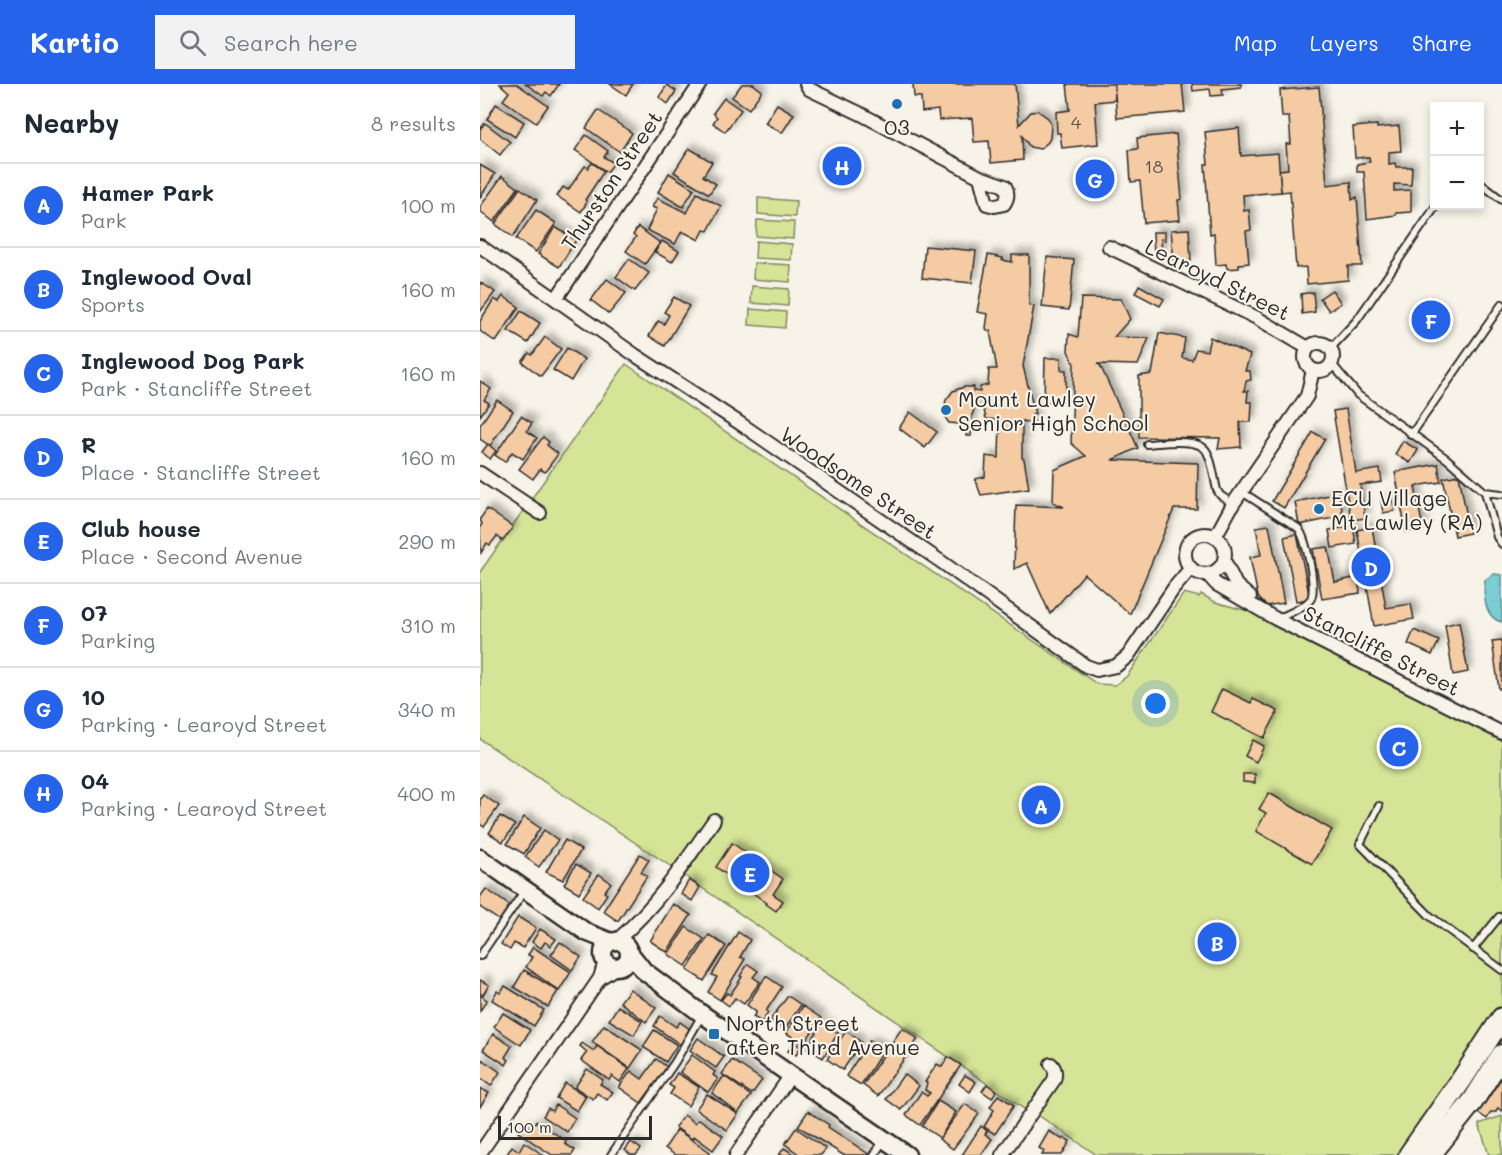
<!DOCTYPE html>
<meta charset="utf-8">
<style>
:root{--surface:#fff;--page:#f2f2f3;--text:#1f2937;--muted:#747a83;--line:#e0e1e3;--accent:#2563eb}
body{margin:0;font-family:Mali,sans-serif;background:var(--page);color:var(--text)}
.controls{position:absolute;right:18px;top:18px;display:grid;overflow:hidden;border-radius:0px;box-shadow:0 3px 9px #0003}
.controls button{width:54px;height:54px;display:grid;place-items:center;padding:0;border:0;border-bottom:2px solid var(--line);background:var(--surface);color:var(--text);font:30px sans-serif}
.scale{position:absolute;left:18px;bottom:15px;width:154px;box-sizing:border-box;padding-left:6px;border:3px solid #2b2b2b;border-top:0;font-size:16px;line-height:21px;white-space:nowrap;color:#2b2b2b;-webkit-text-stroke:4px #f7f3e8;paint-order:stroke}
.you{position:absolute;left:676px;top:620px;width:21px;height:21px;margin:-15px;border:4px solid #fff;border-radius:50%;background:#1a73e8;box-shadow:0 0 0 9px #1a73e833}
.badge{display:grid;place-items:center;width:39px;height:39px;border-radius:50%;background:var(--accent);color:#fff;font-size:20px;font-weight:700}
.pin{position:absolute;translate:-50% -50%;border:3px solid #fff;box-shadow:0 2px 6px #0006}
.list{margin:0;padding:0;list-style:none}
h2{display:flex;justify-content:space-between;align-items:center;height:78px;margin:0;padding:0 24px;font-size:26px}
h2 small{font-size:20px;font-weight:400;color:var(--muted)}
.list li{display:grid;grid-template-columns:39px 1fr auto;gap:18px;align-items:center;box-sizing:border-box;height:84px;padding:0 24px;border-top:2px solid var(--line)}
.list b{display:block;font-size:22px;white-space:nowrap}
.list p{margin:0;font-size:20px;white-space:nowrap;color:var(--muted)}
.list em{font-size:20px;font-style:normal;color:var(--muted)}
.icon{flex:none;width:33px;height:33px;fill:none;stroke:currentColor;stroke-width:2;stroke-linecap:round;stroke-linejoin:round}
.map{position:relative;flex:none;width:1022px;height:1071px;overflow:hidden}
header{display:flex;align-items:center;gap:36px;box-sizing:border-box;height:84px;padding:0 30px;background:var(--accent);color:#fff}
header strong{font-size:28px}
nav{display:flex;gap:33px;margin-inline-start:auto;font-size:21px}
.search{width:420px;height:54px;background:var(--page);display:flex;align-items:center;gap:15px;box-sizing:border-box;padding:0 21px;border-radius:0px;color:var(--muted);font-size:22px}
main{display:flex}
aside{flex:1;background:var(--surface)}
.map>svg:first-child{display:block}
.green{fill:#d6e497;stroke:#808861;stroke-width:1.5}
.water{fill:#7bcdd3;stroke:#5b8c90;stroke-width:1.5}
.building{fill:#f5cba4;stroke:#2b2b2b;stroke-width:1.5;filter:url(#shadow)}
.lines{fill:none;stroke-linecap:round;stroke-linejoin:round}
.lane-casing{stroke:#2b2b2b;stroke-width:10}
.street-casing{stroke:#2b2b2b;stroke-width:16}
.secondary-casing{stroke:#2b2b2b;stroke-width:21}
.primary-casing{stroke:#2b2b2b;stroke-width:24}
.lane{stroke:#f7f3e8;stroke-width:6}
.street{stroke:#f7f3e8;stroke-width:12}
.secondary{stroke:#f7f3e8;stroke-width:16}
.primary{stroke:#f7f3e8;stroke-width:20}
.poi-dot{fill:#1f6fb2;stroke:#f7f3e8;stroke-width:2}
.labels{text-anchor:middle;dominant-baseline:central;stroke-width:4.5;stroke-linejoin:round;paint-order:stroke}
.number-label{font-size:18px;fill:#5e5349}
.poi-label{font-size:21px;fill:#2b2b2b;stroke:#f7f3e8;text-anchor:start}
.street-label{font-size:21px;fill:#2b2b2b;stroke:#f7f3e8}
</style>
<header>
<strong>Kartio</strong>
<div class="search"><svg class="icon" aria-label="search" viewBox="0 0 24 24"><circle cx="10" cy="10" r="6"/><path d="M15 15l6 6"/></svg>Search here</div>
<nav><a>Map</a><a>Layers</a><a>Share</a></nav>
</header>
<main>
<aside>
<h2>Nearby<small>8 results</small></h2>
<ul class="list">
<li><span class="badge">A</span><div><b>Hamer Park</b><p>Park</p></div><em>100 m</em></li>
<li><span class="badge">B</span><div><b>Inglewood Oval</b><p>Sports</p></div><em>160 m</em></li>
<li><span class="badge">C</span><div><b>Inglewood Dog Park</b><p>Park · Stancliffe Street</p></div><em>160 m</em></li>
<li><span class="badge">D</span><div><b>R</b><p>Place · Stancliffe Street</p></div><em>160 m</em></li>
<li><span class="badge">E</span><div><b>Club house</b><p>Place · Second Avenue</p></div><em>290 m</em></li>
<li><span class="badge">F</span><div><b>07</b><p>Parking</p></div><em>310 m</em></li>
<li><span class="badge">G</span><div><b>10</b><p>Parking · Learoyd Street</p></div><em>340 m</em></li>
<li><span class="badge">H</span><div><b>04</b><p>Parking · Learoyd Street</p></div><em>400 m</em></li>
</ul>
</aside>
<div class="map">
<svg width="1022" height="1071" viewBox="0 0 1022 1071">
<defs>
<filter id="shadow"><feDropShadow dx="5" dy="-5" stdDeviation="3" flood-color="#0004"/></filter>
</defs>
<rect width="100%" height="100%" fill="#f7f3e8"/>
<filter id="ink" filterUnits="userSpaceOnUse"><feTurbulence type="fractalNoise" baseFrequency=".0167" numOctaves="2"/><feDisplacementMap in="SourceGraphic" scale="12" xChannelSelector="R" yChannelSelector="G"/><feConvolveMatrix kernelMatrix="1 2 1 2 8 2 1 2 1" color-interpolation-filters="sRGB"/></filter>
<g filter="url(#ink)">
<g class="green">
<path d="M278,114L316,117L315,133L278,130Z"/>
<path d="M277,136L314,138L313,155L276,152Z"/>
<path d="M276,157L312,160L311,176L275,174Z"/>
<path d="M274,179L311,181L310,198L273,195Z"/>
<path d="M272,202L309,205L308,222L271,219Z"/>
<path d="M270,225L306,228L305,244L269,241Z"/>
<path d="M146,280L617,600L635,601L647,592L704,509L719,513L721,510L735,518L796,535L1022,651V922L919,1071H617L552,1027L550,1029L199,788L0,655V488Z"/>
<path d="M1022,1032V1071H1009L999,1040Z"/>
</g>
<path class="water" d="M1014,490L1022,491V538C1004,534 1003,510 1005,496Z"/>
<g class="building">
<path d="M20,0H37L68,22L56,39L23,16L29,8Z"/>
<path d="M46,0H79L71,12L66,8L63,12Z"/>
<path d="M130,0H153L146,11Z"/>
<path d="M262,0H273L282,7L269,25L252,13Z"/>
<path d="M433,0H535L539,41L551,28L558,27L568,34L571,41L570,54L568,58L560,65L550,63L542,52L543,76L511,79L509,57L494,58L492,34L459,36L458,26L442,28L441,13H434Z"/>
<path d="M587,0H634L635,16L615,18L618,60L582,64L580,49H577L576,28L590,26Z"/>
<path d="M634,0H702L705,28L637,34Z"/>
<path d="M712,0H761V3L742,5L743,11L731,12L730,5L713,7Z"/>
<path d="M187,1L196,7L188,20L179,13Z"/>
<path d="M839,3L847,101L871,98L872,116L877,113L882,182H868V196L827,200L826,183L816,184L810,107L801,108L799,86L808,85L806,60H811L809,33H802L800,6Z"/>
<path d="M244,14L261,26L245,48L233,39L237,33L233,29Z"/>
<path d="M16,20L44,38L35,53L7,35Z"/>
<path d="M297,20L314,30L302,49L285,39Z"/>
<path d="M118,26L152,49L140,68L106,44Z"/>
<path d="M5,39L30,58L20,71L0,55V45Z"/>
<path d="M897,41V44L919,42L921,67L909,68V80L915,79L916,83H932L931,101L914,100V107L931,106V128L916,129V131L887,135L884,88H877V80L890,78L889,73L875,74L873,43Z"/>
<path d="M759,44L761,72L798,69L801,108L763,111L764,127L769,126L771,146L766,147L769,179L759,180V184L747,185L746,180L736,181L734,149L730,150L725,80H728L725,48Z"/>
<path d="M696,50L702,115L698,116L700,136L664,139L660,97L651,98L649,66L658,65L657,54Z"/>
<path d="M106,51L128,67L124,73L134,79L127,88L95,66Z"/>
<path d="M209,64L232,78L223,92L236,100L229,110L194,88Z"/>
<path d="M112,79L124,87L105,116L107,118L101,128L77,112L83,103L88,106L105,82L108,84Z"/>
<path d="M0,81L15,90L0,114Z"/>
<path d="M189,89L214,105L203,123L178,108Z"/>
<path d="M22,92L38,104L14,138L0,127V123Z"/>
<path d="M40,104L57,116L33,153L15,140Z"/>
<path d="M217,109L241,122L228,147L224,146L219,156L202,147L195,160L167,146L177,125L172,123L177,114L207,129Z"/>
<path d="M56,126L76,139L56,168L36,155Z"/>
<path d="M75,143L96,156L79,183L58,170Z"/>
<path d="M158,143L180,159L165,180L146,167L156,153L153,151Z"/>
<path d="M709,145L711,177L694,179L691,146Z"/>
<path d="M673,148H685V156L681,155L682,170L674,171Z"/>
<path d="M182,157L199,167L192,178L175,168Z"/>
<path d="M445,162L496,167L492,199L442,194Z"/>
<path d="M508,171L523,174L522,176L532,178V171H549V221L554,222L543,282L555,330L552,331L555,340L542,337V374L544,375L549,404L501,411L495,395L505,393L506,372L519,374L520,336L506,335L501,313H499L492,331L491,352H486L487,344L480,340L469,339L466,335L464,326L466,316L473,307L484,303H494L493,307L500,308V303L508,301L509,285H517L510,247H507L506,244L508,230L497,228Z"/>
<path d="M567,173L594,176L589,226L562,223Z"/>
<path d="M149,175L169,189L155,207L136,193Z"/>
<path d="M127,195L146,209L129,230L111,216Z"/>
<path d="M0,198L15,208L0,228Z"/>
<path d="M659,201L684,215L680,222L655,209Z"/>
<path d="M852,206L861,219L849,227L840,214Z"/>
<path d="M833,208L835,228L822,230L821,210Z"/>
<path d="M23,212L39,223L16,258L0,247V237L14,215L19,218Z"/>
<path d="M194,213L209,222L185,262L169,252L178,237L184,240L189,231L184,228Z"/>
<path d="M601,214L641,215L650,235L634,253L669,254L658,281L617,280L620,281L658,364L632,376L718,379L717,425H694L650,530L604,490L570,530L547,479L534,485L536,421L584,423L573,418L574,386L606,372L591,359L594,280L588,267L589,250L598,253Z"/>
<path d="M41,227L60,239L48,259L28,247Z"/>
<path d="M679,249L705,254L702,274L712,276L716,265L727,267L730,253L770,271L765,287H770L771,296L766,297L764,307H768L767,318H772L771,338H760L761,363L738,365L740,354L659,353V292L672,290Z"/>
<path d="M65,253L81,265L61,292L42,278L49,269L52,271Z"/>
<path d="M87,264L104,275L91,297L73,286Z"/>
<path d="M565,274H581V286H586V318H564Z"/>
<path d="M0,297L11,305L4,316L9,319L0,332Z"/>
<path d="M17,316L33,327L10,362L0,355V341Z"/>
<path d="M866,325L876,389L900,385L902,398L880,401L885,434L871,436L853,327Z"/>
<path d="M430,328L457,348L445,364L419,344Z"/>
<path d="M41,332L52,339L47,347L57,354L43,375L32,368L25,378L15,371Z"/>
<path d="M833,348L845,355L804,424L792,417Z"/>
<path d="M63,353L69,358L67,361L78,370L65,388L60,385L53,395L39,385Z"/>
<path d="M923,357L938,366L930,379L915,370Z"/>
<path d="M8,360L16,367L10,375L2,368Z"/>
<path d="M958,380L961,398L935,402L943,445L926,448L915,388Z"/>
<path d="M979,391L990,449L975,452L963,394Z"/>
<path d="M859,409L863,432L819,441L815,418Z"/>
<path d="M912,414L915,427L903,429L901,416Z"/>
<path d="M7,425L33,443L23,457L17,452L10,461L7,459L1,469L0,443L2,440L0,435Z"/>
<path d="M789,441L804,519L786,522L778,513L770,473L781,471L776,443Z"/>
<path d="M873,442L876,460L852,464L849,446Z"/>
<path d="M892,443L906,524L931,520L934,535L894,542L877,446Z"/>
<path d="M817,450L830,515L816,517L804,453Z"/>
<path d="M848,463L855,498L878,493L880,509L842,515L833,465Z"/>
<path d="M979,538L988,588L973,591L965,541Z"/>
<path d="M934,546L959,557L952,571L928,560Z"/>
<path d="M1022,556V604L1019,605L1012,557Z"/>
<path d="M742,605L771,619L773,615L798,627L784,654L731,628Z"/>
<path d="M773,656L784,662L776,678L765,672Z"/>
<path d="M763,690H775V699L763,698Z"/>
<path d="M789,709L852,746L832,780L776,747L786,729L779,725Z"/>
<path d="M3,711L19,722L4,743L0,740V715Z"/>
<path d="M20,732L35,741L23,758L9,749Z"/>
<path d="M44,733L60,744L44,770L27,760Z"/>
<path d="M64,746L78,756L59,783L45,773Z"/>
<path d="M85,756L101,766L83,796L66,788Z"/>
<path d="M252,759L303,795L293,810L303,817L296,827L286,820L287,819L236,783Z"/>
<path d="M160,770L169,776L161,788L167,792L138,837L123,827Z"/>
<path d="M96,780L111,789L99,809L84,800Z"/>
<path d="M119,790L131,799L124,808L127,810L118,824L103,813Z"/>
<path d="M209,796L220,803L212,817L201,810Z"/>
<path d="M6,805L30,822L20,837L0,823V813Z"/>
<path d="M193,820L211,831L187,868L170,857Z"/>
<path d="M38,833L56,844L43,864L34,859L30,866L21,860Z"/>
<path d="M206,843L224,855L206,882L188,870Z"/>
<path d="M60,845L76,855L71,862L65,858L61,864L52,858Z"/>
<path d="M258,848L270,856L260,873L265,875L240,916L228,908L237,893L232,891Z"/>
<path d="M229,851L246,862L224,897L207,886Z"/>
<path d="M80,858L101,873L92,886L71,871Z"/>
<path d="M53,863L91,888L79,907L46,883L52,873L48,871Z"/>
<path d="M268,880L278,887L273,893L280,898L264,920L255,914L249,922L241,916L247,909L250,911L262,893L260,892Z"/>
<path d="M44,886L78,907L68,923L34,903Z"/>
<path d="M286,892L302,903L286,927L288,929L282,938L273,933L276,928L267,921Z"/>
<path d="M0,896L9,901L3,911L0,909Z"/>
<path d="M25,902L64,926L54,942L12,916L17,907L20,909Z"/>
<path d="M150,905L176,924L166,938L140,918Z"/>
<path d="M0,911L7,916L0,927Z"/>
<path d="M308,912L321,921L304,946L290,936Z"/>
<path d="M138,922L162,937L154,951L129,936Z"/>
<path d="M323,922L341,934L324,960L306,949Z"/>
<path d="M23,929L50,946L41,961L14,943Z"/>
<path d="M180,932L196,943L200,938L211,946L201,961L174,942Z"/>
<path d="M342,939L358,949L343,974L327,964Z"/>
<path d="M124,941L162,966L150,984L112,958Z"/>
<path d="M422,944L438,955L398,1012L383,1001Z"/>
<path d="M174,946L197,961L186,978L163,963Z"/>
<path d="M366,947L381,958L363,986L347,975Z"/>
<path d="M13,950L32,962L25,973L29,976L26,981L3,966Z"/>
<path d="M218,954L244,973L236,984L210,966Z"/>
<path d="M390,956L404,965L381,1001L366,992Z"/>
<path d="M314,958L321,963L316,971L308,967Z"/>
<path d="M102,959L114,967L117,962L149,985L140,998L132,992L129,996L101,976L107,968L100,962Z"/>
<path d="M212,971L235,988L233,991L238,995L228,1008L200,988Z"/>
<path d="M468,973L481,981L440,1041L426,1031L441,1008L447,1012L450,1009L445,1006L447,999L445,998L457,980L462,983Z"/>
<path d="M0,974L20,988L11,1002L0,994Z"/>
<path d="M176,975L187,983L161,1019L139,1003L151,987L162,995Z"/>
<path d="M252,976L282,996L272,1010L242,990Z"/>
<path d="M107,985L123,996L120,1000L133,1008L127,1016L117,1009L113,1015L95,1003Z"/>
<path d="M197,989L219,1003L208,1022L190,1010L194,1004L189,1001Z"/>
<path d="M424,990L439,1002L421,1026L406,1015Z"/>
<path d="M485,991L496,998L490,1008L479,1000Z"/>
<path d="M244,992L271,1012L258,1029L232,1009Z"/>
<path d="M1022,993V1027L1018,1024L1016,1028H1011L1007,1035L998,1029Z"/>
<path d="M85,999L106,1012L97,1027L76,1014Z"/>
<path d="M507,1000L516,1007L512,1014L502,1007Z"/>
<path d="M0,1004L9,1009L0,1023Z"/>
<path d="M227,1010L258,1030L247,1046L216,1025Z"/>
<path d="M518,1011L534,1021L515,1050L504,1043L514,1026L510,1023Z"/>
<path d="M458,1017L476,1028L460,1054L442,1042Z"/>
<path d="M485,1020L499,1030L473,1065L459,1055Z"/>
<path d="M76,1021L95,1034L87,1048L63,1032L68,1024L72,1027Z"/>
<path d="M328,1027L349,1041L348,1043L390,1071H363L318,1042Z"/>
<path d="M204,1031L215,1039L219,1035L243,1052L233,1066L214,1052L212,1055L195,1043Z"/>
<path d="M56,1037L86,1057L85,1060L95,1066L92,1071H72L38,1048L43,1041L51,1045Z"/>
<path d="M501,1042L507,1047L505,1050L512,1055L501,1071H482Z"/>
<path d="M316,1044L346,1065L341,1071H320L305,1060Z"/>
<path d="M197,1046L230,1068L229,1071H195L185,1064Z"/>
<path d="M569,1047L583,1056L584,1054L590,1057L582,1071H562L564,1067L559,1064Z"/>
<path d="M44,1058L63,1071L27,1070L32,1062L39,1067Z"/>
<path d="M151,1058L161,1065L156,1071H151L145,1066Z"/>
<path d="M304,1064L315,1071H299Z"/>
</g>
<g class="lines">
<g class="lane-casing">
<g id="lane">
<path d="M1000,99L1022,116"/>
<path d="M851,264L877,236L956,122"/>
<path d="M852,280L878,311L967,375L1005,408L1022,410"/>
<path d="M931,351L1022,220"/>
<path d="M667,360C682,359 720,353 727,368C733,379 734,394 737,406L740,411L753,420"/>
<path d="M762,408L818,444C826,453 838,507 830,516C822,525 807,530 797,535"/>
<path d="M1005,408L1017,453L1022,460"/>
<path d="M899,722L880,760L950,832L1022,886"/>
<path d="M993,865L1019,833"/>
<path d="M0,872L45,806"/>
<path d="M131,1071L195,978L222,931"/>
<path d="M394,1071L404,1056"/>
</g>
</g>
<g class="street-casing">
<g id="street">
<path d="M326,0L329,5L379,29L500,93L525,102C529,109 528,114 524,120L515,122L507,120L500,93"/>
<path d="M0,162L155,271L261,340L463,479L606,582L617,586L636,582L648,572L694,504L711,484"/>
<path d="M629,163L777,234L828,264"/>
<path d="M76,215L220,0"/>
<circle cx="839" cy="273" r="14"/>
<path d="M0,389L60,429"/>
<circle cx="725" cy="470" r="20"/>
<path d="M735,453L753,420L827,312L833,286"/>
<path d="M744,476L756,501L770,513"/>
<path d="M727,490L736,500L796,535L1022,649"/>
<path d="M136,857C176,823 205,779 234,736"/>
<path d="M120,894L138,882"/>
<path d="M0,1069L120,894L125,877"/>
<path d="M256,1071L311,991"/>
<path d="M522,1071L574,996C576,990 576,985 571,980"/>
</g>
</g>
<g class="secondary-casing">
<g id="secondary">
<path d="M0,774L106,848L131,858"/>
<circle cx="136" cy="870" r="13"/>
<path d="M149,868L164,887L222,930L427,1071"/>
</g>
</g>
<g class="primary-casing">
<g id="primary">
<path d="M929,1071L982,995L1022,934"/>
<path d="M950,1071L993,1017L1022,971"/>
</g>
</g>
<use href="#lane" class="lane"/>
<use href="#street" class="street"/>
<use href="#secondary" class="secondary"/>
<use href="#primary" class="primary"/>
</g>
</g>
<g class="poi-dot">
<circle cx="417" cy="20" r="6"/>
<circle cx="466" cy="326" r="6"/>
<circle cx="839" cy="425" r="6"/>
<rect x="228" y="944" width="12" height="12" rx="3"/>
</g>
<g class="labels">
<g class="number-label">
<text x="596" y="38">4</text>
<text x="674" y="82">18</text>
</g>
<g class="poi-label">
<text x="417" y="42" text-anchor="middle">03</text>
<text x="478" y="314">Mount Lawley<tspan x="478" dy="24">Senior High School</tspan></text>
<text x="851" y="413">ECU Village<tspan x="851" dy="24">Mt Lawley (RA)</tspan></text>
<text x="246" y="938">North Street<tspan x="246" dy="24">after Third Avenue</tspan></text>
</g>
<g class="street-label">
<text transform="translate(131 96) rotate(-56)">Thurston Street</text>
<text transform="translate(738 195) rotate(26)">Learoyd Street</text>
<text transform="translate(379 398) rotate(34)">Woodsome Street</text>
<text transform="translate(902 566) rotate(27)">Stancliffe Street</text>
</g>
</g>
</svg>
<div class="controls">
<button>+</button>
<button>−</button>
</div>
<div class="scale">100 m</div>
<div class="you"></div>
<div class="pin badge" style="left:561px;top:721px">A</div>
<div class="pin badge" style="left:737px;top:858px">B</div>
<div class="pin badge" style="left:919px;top:663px">C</div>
<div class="pin badge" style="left:891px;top:483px">D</div>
<div class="pin badge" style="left:270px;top:789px">E</div>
<div class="pin badge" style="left:951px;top:236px">F</div>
<div class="pin badge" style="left:615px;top:95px">G</div>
<div class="pin badge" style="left:362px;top:82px">H</div>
</div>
</main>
